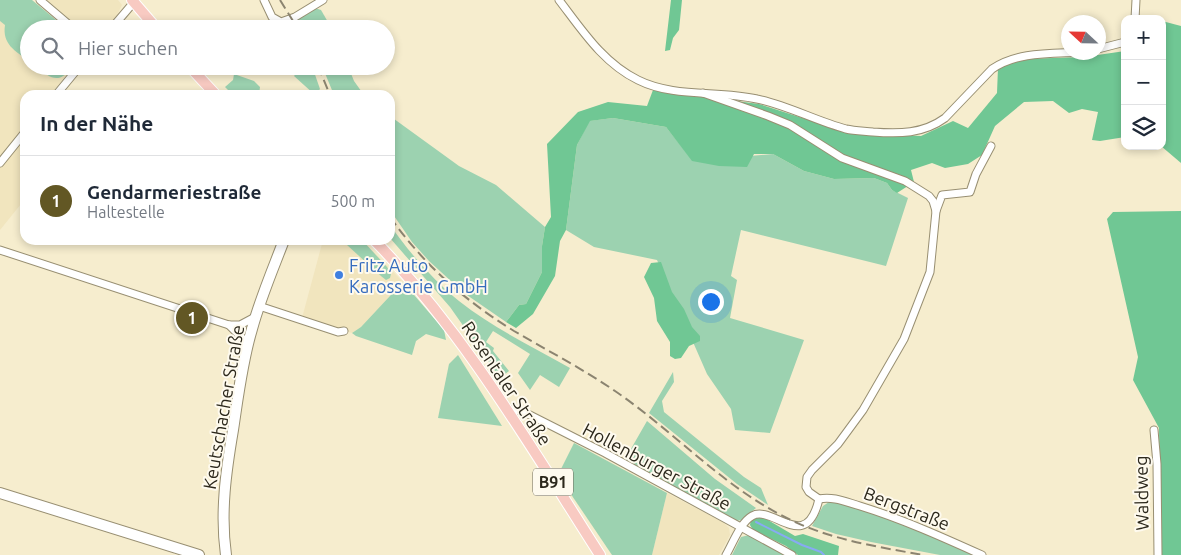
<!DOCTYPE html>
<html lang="de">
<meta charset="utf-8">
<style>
:root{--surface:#fff;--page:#f6f6f7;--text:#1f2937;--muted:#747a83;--line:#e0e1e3;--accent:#625724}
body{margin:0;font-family:Ubuntu,sans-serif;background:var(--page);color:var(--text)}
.controls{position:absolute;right:15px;top:15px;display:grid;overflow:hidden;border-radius:10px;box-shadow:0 2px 8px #0003}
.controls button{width:45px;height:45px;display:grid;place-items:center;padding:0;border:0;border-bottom:1px solid var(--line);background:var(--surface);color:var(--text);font:25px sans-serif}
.compass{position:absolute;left:1061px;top:15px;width:45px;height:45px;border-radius:50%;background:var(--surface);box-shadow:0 2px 8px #0003;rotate:292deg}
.you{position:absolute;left:710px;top:301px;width:18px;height:18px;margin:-12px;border:4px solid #fff;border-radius:50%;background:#1a73e8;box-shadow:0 0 0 8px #1a73e833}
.badge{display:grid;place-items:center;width:32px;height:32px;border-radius:50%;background:var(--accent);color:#fff;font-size:16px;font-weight:700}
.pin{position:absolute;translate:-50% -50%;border:2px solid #fff;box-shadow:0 1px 5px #0006}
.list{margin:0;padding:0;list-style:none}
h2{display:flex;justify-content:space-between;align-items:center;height:65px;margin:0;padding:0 20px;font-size:21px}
h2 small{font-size:16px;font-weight:400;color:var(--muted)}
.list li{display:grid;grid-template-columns:32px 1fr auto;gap:15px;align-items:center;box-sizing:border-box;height:90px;padding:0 20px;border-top:1px solid var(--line)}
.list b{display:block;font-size:19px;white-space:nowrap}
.list p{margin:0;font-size:16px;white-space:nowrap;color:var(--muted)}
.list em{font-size:16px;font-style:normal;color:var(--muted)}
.icon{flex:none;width:28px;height:28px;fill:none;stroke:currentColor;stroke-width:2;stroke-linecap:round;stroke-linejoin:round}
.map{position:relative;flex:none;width:1181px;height:555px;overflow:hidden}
.search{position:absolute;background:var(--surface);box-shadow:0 2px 8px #0003;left:20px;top:20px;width:375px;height:55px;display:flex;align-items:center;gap:12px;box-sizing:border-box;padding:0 18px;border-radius:28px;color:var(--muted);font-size:19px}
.panel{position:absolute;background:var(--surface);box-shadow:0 2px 8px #0003;left:20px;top:90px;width:375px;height:155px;border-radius:15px}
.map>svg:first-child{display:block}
.built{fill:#f1e5be}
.green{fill:#9cd2b0}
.forest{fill:#70c794}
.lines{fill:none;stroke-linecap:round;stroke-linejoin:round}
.stream{stroke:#87aaf3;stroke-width:2}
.street-casing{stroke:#988f72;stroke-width:9}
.secondary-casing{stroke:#988f72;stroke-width:12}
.primary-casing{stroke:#fff;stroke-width:12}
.street{stroke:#fff;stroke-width:7}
.secondary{stroke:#fff;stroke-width:10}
.primary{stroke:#f8cac2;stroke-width:10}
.rail{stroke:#8b8470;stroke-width:2;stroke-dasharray:10 5;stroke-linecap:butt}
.shop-dot{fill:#3f7fe0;stroke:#fefaee;stroke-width:2}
.labels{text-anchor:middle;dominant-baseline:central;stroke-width:4;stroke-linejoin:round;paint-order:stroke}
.shield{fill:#fefaee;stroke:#6b675b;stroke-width:1}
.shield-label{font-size:16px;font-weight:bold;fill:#2c281c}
.shop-label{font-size:18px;fill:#366cbe;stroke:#fefaee;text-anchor:start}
.street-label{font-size:18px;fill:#2c281c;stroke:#fefaee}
</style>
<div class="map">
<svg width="1181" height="555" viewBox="0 0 1181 555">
<rect width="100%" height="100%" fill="#f6edce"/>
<g class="built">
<path d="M47,0H118L122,5L117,15L105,29H81Z"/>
<path d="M0,21L5,24L35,29H29V66H74L50,95H25V199L0,230Z"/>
<path d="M323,240H342L346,243L349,240H362L403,282L361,327L352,333L302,318Z"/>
<path d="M667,493L724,523L729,528L730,535L719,555H652Z"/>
</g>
<g class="green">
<path d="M0,0H32L67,29H29V61C15,51 2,44 5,25L0,21Z"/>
<path d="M315,8L321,10L332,29H302L297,19Z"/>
<path d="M35,66H74C58,85 52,79 35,66Z"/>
<path d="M302,66H312L320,89L315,95L294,76Z"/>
<path d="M322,66H348L354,81L364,95H334Z"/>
<path d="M234,74L254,81L260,87L259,95H233L225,87L233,80Z"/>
<path d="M390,116L459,166L496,185L545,227L542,246V272L526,304L519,305L506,322L464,293L429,261L412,242L390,210Z"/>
<path d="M613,118L666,127L693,161L773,154L804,171L834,179L874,178L887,183L892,190L908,198L886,266L741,230L731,276L737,280L730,318L804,340L770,433L735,430L731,409L707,374L657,260L594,247L566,230L577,145L589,121Z"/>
<path d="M390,225C408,251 434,281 459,301C493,328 533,347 570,368L559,387L540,375L530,390L518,373L530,354L493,331L486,342L494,348L493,351L509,371L500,378L450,307L390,238Z"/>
<path d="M349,240H362L387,267L391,274L390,278L386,280L381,276L347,245L346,243Z"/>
<path d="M403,282L444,330L446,340L426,334L416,341L412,355L356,336L352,333L361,327Z"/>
<path d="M458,355L502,426L438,418L449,364Z"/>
<path d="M673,372L674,382L662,401L664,412L744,477L761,488L768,505L737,484L649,413Z"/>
<path d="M647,421L715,479L756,508L742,520L736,521L624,461Z"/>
<path d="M574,443L667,493L652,555H612L558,475Z"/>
<path d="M829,502C842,502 854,507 866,511C904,523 940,538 975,555H940L871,542L836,534L812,526L823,506Z"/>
<path d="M749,535L787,555H732L741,537Z"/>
</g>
<g class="forest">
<path d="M671,0H682L679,30L673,38L670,50L665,51Z"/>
<path d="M1162,21L1181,26V163L1161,146Z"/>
<path d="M1125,51V137L1100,141L1092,140L1098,112L1082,109L1069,113L1053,101L1024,102L995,126L982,155L968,164L945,168L932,163L911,170L914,182L897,193L892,190L887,183L874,178L834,179L804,171L773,154H754L747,167L719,166L692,161L666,127L613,118L590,121L577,145L566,230L560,241L555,276L533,314L516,328L506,322L519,305L526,304L542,272V246L545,227L551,217L547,144L578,112L608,102L647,106L653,90L759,104L846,132L921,136L953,121L968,128L997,93L998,68L1022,59L1084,57Z"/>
<path d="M1181,211V555H1161L1159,428L1133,380L1138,357L1107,219L1113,212Z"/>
<path d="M661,262L672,292L684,309L692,327L700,336V341L689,346L681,358L675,359L670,356V342L657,321L654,298L644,277L651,263Z"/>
<path d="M761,516L795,536L803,534L839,546L838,555H798L786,546L753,530L750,525C751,518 755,517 761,516Z"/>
</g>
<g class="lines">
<path class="stream" d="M756,522L802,545L821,552L824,555"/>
<g class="street-casing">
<g id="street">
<path d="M40,0L74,29"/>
<path d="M264,0L272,17L281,22L295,17L323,0"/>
<path d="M559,0C582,30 603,63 638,80C674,98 718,90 757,99C787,105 816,121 846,129C855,131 864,131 873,132C899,134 923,134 945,118L992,69C1018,51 1053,54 1084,52"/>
<path d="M1135,19L1136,0"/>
<path d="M111,29L134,2"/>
<path d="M1098,49L1125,42"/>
<path d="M703,93L768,116L790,125L842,158L905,181L929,196L933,201L936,211L930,272L904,339L863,410L838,444L812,470L807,477L806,487L809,492L819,499C806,555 773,504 752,516C740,523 733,543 726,555"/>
<path d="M56,95L80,66"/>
<path d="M0,163L25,132"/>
<path d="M936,211L942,195L970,192L976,174L991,146"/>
<path d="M0,250L229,325H240L255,317"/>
<path d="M259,306L338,332L344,331"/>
<path d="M229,325L242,338L246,349"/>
<path d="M506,410L522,411L605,453L792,555"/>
<path d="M1154,430L1157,464L1158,555"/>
<path d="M819,499C833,496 846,502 860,506C902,519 942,537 982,555"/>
</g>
</g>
<g class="secondary-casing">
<g id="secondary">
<path d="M0,493L199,555"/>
<path d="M226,555C220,513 226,471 233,430C238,397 242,362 252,329C260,299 273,269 284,240"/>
</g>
</g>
<g class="primary-casing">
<g id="primary">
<path d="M132,0L157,29"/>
<path d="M189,66L216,95"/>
<path d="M374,240C465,333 530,446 600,555"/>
</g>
</g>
<use href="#street" class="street"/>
<use href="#secondary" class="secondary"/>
<use href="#primary" class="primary"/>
<g class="rail">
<path d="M280,0L298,29"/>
<path d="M318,66L330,95"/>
<path d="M390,217C424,265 464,300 514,331C548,351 583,369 615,391C675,432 725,489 791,520C832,540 879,547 923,555"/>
</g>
</g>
<circle class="shop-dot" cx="339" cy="275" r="5"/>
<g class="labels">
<rect class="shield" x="533" y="468.5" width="40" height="27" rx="4"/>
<g class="shield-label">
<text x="553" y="482">B91</text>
</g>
<g class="shop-label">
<text x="349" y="265">Fritz Auto<tspan x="349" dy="21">Karosserie GmbH</tspan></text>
</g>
<g class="street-label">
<text transform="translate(507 383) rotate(56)">Rosentaler Straße</text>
<text transform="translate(223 407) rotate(-80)">Keutschacher Straße</text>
<text transform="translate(657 466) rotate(28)">Hollenburger Straße</text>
<text transform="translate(1141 493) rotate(-91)">Waldweg</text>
<text transform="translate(907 508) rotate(21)">Bergstraße</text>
</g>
</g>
</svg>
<div class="controls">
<button>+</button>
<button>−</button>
<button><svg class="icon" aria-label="layers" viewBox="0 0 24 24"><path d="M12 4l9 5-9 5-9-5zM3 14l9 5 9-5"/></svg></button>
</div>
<svg class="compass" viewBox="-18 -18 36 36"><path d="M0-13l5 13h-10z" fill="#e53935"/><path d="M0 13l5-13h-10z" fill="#747a83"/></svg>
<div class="you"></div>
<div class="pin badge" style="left:192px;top:318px">1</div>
<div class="search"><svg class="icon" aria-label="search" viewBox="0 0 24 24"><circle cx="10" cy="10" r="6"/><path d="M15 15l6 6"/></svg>Hier suchen</div>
<section class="panel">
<h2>In der Nähe<small></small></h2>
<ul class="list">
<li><span class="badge">1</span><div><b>Gendarmeriestraße</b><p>Haltestelle</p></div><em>500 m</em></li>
</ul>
</section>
</div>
